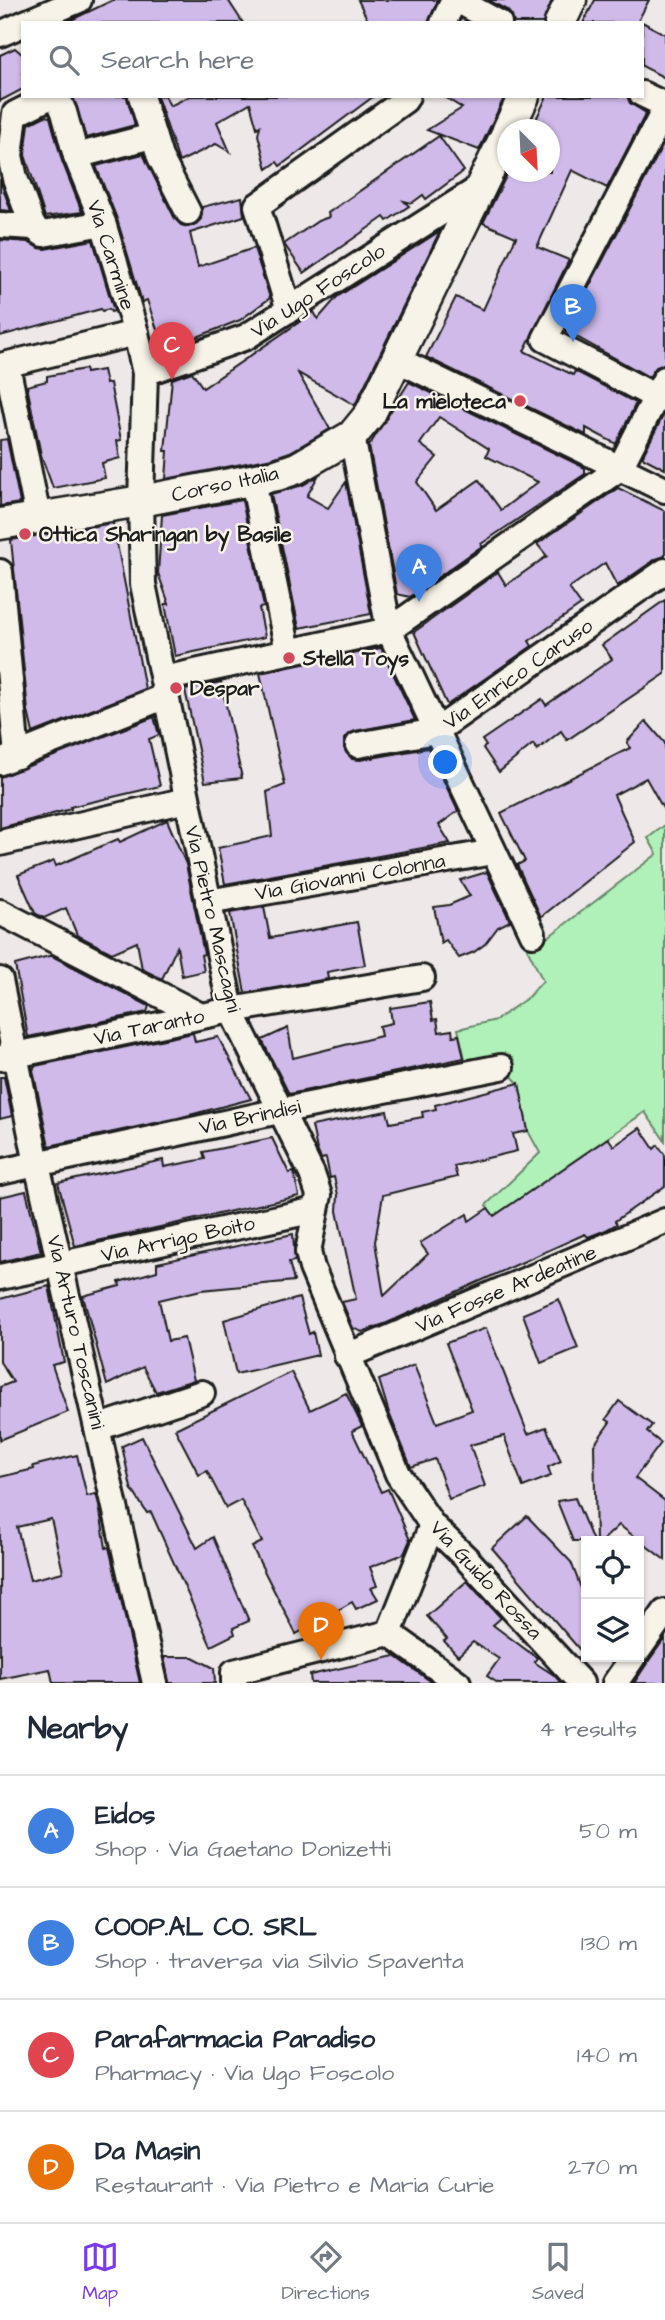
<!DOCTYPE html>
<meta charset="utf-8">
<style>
:root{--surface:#fff;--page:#f2f2f3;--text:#1f2937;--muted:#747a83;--line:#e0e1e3;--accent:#7c3aed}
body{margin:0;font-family:"Architects Daughter",sans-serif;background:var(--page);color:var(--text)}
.controls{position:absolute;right:21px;bottom:21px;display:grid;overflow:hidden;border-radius:0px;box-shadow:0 2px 5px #0004}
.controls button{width:63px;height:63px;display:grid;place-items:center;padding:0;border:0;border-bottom:2px solid var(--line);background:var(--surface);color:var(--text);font:35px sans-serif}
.compass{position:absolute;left:497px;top:119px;width:63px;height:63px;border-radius:50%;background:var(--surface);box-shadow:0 2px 5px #0004;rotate:156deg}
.you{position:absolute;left:446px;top:763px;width:24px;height:24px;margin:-18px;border:5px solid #fff;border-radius:50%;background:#1a73e8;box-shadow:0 0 0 10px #1a73e833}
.badge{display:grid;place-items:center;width:46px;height:46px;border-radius:50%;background:var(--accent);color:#fff;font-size:23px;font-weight:700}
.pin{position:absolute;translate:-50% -58px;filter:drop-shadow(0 2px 4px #0008)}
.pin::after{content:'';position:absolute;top:37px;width:24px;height:21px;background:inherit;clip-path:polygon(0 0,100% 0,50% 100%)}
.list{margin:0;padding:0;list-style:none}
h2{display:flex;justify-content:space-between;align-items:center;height:91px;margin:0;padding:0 28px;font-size:30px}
h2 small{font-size:23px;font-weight:400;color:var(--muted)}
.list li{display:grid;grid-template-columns:46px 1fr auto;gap:21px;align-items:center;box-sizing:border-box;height:112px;padding:0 28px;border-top:2px solid var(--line)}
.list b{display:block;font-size:26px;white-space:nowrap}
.list p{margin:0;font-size:23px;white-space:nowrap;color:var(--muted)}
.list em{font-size:23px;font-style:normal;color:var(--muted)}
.icon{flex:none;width:38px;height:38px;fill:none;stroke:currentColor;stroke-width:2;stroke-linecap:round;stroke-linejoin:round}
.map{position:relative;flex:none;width:665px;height:1683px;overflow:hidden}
.search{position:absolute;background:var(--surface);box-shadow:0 2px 5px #0004;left:21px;right:21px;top:21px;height:77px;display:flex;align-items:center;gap:18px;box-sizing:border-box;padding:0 24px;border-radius:0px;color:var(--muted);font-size:26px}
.sheet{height:539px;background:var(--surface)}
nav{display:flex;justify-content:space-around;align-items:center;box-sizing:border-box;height:98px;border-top:2px solid var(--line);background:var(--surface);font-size:19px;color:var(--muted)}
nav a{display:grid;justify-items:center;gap:4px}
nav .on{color:var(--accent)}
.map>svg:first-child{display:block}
.green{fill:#b0f1b9;stroke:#66866a;stroke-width:2}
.building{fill:#cfbaea;stroke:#1c1c1c;stroke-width:2;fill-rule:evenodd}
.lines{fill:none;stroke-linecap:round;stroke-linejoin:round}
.minor-casing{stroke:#1c1c1c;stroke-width:30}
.major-casing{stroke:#1c1c1c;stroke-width:35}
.minor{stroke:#f7f3e8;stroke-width:24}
.major{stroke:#f7f3e8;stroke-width:30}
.poi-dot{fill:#d1495b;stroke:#f7f3e8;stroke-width:2.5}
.labels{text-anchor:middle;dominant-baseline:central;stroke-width:5;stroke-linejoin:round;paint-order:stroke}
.street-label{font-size:21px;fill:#1c1c1c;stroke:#f7f3e8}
.poi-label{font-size:21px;font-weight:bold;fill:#1c1c1c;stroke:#f7f3e8;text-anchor:start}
</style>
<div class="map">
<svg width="665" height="1683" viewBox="0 0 665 1683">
<rect width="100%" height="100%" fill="#efe8e8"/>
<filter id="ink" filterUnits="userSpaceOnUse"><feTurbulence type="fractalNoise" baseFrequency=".0143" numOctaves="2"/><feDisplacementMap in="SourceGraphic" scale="14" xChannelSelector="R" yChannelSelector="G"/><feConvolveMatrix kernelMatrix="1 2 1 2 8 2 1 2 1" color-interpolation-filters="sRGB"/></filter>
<g filter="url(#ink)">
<path class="green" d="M665,825V1141L645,1112L494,1216L486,1205L540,1153L528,1131L519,1084L508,1072L501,1055L466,1063L458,1029L496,1020L527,998L543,981L527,948L547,938L657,854L648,838Z"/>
<g class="building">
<path d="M113,0H228L243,23H65Z"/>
<path d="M358,0H438L428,23H369Z"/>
<path d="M488,0H552L543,23H514L512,16L507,10Z"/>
<path d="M595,0H649L637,23H583Z"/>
<path d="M642,22L665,34V78L642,66Z"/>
<path d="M15,48L23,55V89L0,101V55Z"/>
<path d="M73,96H127L135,125L86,138Z"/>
<path d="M157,96H165L170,106L190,96H374L280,166L277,162L267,169L258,135L260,126L257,128L250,103L217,122L230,152L216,144L179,162Z"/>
<path d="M443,96H505L479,150L427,130L462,108Z"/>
<path d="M547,96H627L630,103L646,113L607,188L572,170L537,247L569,260L524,351L573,375L575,371L636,403L616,444L586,428V435L426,357L456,297L483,310L516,237L483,223L508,172H550V130H531Z"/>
<path d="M45,116L50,117L62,161L82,212L45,217L25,155L29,124Z"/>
<path d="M439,136L464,171L426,199L423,195L412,203L404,201L409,206L387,221L384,217L304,273L284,244L318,221L329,217L328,213Z"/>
<path d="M665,141V364L656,367L649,377L566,331Z"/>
<path d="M143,154L175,219L181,225L188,227L195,225L201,219L202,207L242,197L244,216L190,233L198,267L254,248L270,298L240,320L164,350L147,300L142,302L117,219L96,166Z"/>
<path d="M0,179L1,183L11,211L0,210Z"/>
<path d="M440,231L355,405L298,373L330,429L290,452L272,458L166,479L168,451H165L172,379L192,372L203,388L314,312L318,319L337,297Z"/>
<path d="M0,240L28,242L39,248L45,249L93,240L114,311L111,312L109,309L102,311L101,309L0,336Z"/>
<path d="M85,369L86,373L103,370L106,384L110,383L121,440L117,441L120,458L102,463L105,478L53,488L41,455L27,386L47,381V376Z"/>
<path d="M409,382L585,468V474L481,544L482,546L410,597L397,594L369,446ZM439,417L489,449L486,456L538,482L501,510L479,480L436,510L417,482L437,457L420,444Z"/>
<path d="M665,412V469L642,457Z"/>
<path d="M7,439L20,503L0,506V440Z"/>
<path d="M318,476L307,496L328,508L346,482L371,614L299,628L271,494L303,485Z"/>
<path d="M618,488L665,511V556L656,559L617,586L605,563L569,588L581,605L529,641L532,646L447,705L414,632L498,572L506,585L547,556L537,544Z"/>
<path d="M242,500L264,607L259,608L265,637L175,656L165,604H169L158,573L162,515Z"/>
<path d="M113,523L145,689L33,733L28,711L11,540Z"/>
<path d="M665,600V674L567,740L561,731L537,750L533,744L499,772L483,748L486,746L482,740L542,699L546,705L612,659L602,645Z"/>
<path d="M381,648L415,720L355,731L344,739V748L352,759L360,760L428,748L458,811L439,825L450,843L225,884L218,848L272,836L267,792L285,785L260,673Z"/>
<path d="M221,682L242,778L205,782L185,690Z"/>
<path d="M154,717L159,735L149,739L160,786L70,807L71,809L0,828V777Z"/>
<path d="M646,721L665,743V812L646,778L614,795L635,842L541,917L517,865L525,861L501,813L630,748L627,742Z"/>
<path d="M167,820L186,864L204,954L201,955L204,971L182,976L177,947L162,979L142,969L137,942L112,953L77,935L66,908L44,918L35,913L18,875L54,861L56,866L118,839L120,842Z"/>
<path d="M487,872L510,921L498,927L485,944L474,952L459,958L446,940L441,943L434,907L449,905L470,896L460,880Z"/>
<path d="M264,907L270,938L357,922L365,965L327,972L328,979L245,993L230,913Z"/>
<path d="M49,956H52L149,1006L147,1012L28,1037L15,965Z"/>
<path d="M430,1002L433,1020L437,1019L439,1032L452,1030L453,1036L459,1035L464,1058L289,1094L262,1040L288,1028L293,1058L381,1036L379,1026L392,1023L390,1008Z"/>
<path d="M193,1033L195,1042L218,1037L251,1099L178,1118L49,1146L33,1070L35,1066Z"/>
<path d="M0,1077H4L12,1116L0,1119Z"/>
<path d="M519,1083L528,1131L513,1134L517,1151L454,1166L457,1177L383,1195L375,1242L384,1296L428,1254L420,1243L467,1214L469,1221L488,1208L494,1216L608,1138L614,1146L640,1128L654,1149L658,1145L665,1155V1186L615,1221L617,1224L606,1230L588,1237L585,1234L387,1323L362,1332L353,1328L342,1302L356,1299L337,1211L338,1195L334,1177L330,1178L326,1158L321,1159L317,1150L312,1126L387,1111L390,1123L423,1117L422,1112L436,1109L435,1105Z"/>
<path d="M272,1138L289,1173L294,1172L299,1196L75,1246L58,1183L163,1160L164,1167L205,1159L203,1152Z"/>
<path d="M26,1191L41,1252L0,1262V1197Z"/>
<path d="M293,1234L295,1261L289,1262L294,1281L201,1290L159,1300L168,1341L184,1338L194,1380L156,1392L143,1367L107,1385L83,1296L120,1286L119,1282L157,1271V1263Z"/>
<path d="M49,1286L64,1362L52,1365L68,1412L0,1440V1387L13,1382L0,1362V1299Z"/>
<path d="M299,1298L309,1334L313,1332L318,1355L236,1374L224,1320Z"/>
<path d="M559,1299L578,1348L541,1363L523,1314Z"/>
<path d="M486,1328L528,1434L546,1427L561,1461L548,1467L551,1476L523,1487L504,1436L470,1445L485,1486L449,1499L435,1459L411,1467L389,1413L379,1380L414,1365L437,1423L472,1410L446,1343Z"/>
<path d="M291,1372L310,1410L346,1393L362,1426L352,1431L381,1492L388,1489L410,1540L404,1554L370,1567L377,1586L371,1588L378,1599L356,1609L352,1602L296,1634L252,1547L262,1542L241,1500L226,1508L207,1471L199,1475L175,1429Z"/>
<path d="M619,1401L652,1425L647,1432L661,1443L635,1478L665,1501V1560L619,1525L602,1541H596L594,1445L610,1422L606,1419Z"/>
<path d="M142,1437L197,1548L213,1537L249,1621L233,1628L235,1634L211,1646L151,1512L147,1513L131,1488L122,1446Z"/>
<path d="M77,1455L87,1496L96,1494L99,1505L106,1548L109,1547L140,1683H53L50,1669L0,1679V1477L34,1469L33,1466ZM51,1519L63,1572L30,1580L17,1527Z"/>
<path d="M575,1498L593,1541H573L557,1501Z"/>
<path d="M527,1516L571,1562L586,1601V1657L492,1548Z"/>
<path d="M467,1581L501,1618L493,1625L537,1658L534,1662L554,1675L561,1683H498L487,1676L499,1659L473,1642L458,1656L444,1641L447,1639L427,1616Z"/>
<path d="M665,1638V1683H634L650,1659Z"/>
<path d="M395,1656L433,1683H311L310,1675Z"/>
<path d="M164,1657H193L214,1668L215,1683H169Z"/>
</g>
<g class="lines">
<g class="minor-casing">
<g id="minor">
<path d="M457,0L499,23"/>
<path d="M25,23L79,0"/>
<path d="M443,23L454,0"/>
<path d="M0,34L23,24"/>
<path d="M642,94L665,105"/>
<path d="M57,96L64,112L76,156L103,223L136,333L145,373L141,501L143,584L231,1010L312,1174L319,1195L308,1252L312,1268L398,1474L432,1525L466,1558L581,1683"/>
<path d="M141,96L160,157L188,212"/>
<path d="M76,156L152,136"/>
<path d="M0,225L33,227L43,234L103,223"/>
<path d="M33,227L15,178L10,156L15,114L51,96"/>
<path d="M289,310L257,206L405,100L407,96"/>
<path d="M398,360L665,490"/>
<path d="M7,365L38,517"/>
<path d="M0,366L136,333"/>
<path d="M145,373L246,337L481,187"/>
<path d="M656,397L545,339L665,109"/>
<path d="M352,436L389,630L533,934"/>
<path d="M253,481L288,651"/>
<path d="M0,572L17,756"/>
<path d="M163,679L389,630L620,468L665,379"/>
<path d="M358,745L436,731L665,571"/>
<path d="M0,762L166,696"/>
<path d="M0,843L187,800"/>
<path d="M208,902L493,852"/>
<path d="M0,912L201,1016"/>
<path d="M0,980L37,1164L155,1683"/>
<path d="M1,1058L231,1010L422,978"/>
<path d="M0,1172L279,1111L501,1067"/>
<path d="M0,1277L316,1210"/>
<path d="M347,1356L665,1221"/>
<path d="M97,1428L202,1393"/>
<path d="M389,1633L458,1683"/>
<path d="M639,1649L665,1612"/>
<path d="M234,1683V1672L389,1633L432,1525"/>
<path d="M615,1683L633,1657"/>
</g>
</g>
<g class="major-casing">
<g id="major">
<path d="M560,23L571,0"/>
<path d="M508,130L524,96"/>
<path d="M0,524L141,501L277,475L297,468L352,436L370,414L508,131"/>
</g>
</g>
<use href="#minor" class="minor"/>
<use href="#major" class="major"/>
</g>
</g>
<g class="poi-dot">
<circle cx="520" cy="401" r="7"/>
<circle cx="25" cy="534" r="7"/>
<circle cx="289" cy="658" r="7"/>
<circle cx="176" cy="688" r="7"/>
</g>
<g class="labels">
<g class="street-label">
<text transform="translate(111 255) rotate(72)">Via Carmine</text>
<text transform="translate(318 291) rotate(-33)">Via Ugo Foscolo</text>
<text transform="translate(225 484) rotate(-12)">Corso Italia</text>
<text transform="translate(518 674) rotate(-35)">Via Enrico Caruso</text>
<text transform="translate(350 877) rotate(-10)">Via Giovanni Colonna</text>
<text transform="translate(213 919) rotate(77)">Via Pietro Mascagni</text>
<text transform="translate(149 1027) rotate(-12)">Via Taranto</text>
<text transform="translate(250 1117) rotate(-12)">Via Brindisi</text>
<text transform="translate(178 1239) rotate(-12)">Via Arrigo Boito</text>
<text transform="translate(506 1289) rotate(-23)">Via Fosse Ardeatine</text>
<text transform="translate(76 1332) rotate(77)">Via Arturo Toscanini</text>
<text transform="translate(486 1580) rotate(47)">Via Guido Rossa</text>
</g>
<g class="poi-label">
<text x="506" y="401" text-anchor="end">La mieloteca</text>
<text x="39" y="534">Ottica Sharingan by Basile</text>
<text x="303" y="658">Stella Toys</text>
<text x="190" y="688">Despar</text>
</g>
</g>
</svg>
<div class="controls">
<button><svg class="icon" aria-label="locate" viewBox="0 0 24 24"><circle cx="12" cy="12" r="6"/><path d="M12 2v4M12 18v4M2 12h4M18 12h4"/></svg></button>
<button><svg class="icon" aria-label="layers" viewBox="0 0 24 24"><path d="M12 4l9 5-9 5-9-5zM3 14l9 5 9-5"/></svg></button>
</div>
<svg class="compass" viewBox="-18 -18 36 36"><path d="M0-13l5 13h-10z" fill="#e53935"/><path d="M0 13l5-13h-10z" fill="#747a83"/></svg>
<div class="you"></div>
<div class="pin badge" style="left:419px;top:602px;background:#3f7fe0">A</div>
<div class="pin badge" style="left:573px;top:342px;background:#3f7fe0">B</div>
<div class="pin badge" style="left:172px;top:380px;background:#e0444e">C</div>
<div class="pin badge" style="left:321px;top:1660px;background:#e8710a">D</div>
<div class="search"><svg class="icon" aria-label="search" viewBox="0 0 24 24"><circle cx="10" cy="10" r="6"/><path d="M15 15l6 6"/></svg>Search here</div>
</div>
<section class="sheet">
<h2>Nearby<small>4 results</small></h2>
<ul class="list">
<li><span class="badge" style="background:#3f7fe0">A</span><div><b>Eidos</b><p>Shop · Via Gaetano Donizetti</p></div><em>50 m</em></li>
<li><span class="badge" style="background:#3f7fe0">B</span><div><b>COOP.AL CO. SRL</b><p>Shop · traversa via Silvio Spaventa</p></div><em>130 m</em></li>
<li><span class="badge" style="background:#e0444e">C</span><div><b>Parafarmacia Paradiso</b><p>Pharmacy · Via Ugo Foscolo</p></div><em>140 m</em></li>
<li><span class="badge" style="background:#e8710a">D</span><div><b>Da Masin</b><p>Restaurant · Via Pietro e Maria Curie</p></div><em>270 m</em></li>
</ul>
</section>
<nav>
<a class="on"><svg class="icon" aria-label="map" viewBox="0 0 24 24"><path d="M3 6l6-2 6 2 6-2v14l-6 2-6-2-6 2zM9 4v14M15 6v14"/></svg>Map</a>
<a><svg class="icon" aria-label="directions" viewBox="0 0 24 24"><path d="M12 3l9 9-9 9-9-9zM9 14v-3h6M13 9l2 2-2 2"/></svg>Directions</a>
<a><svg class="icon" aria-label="saved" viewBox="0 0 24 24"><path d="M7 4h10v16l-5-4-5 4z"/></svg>Saved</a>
</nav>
